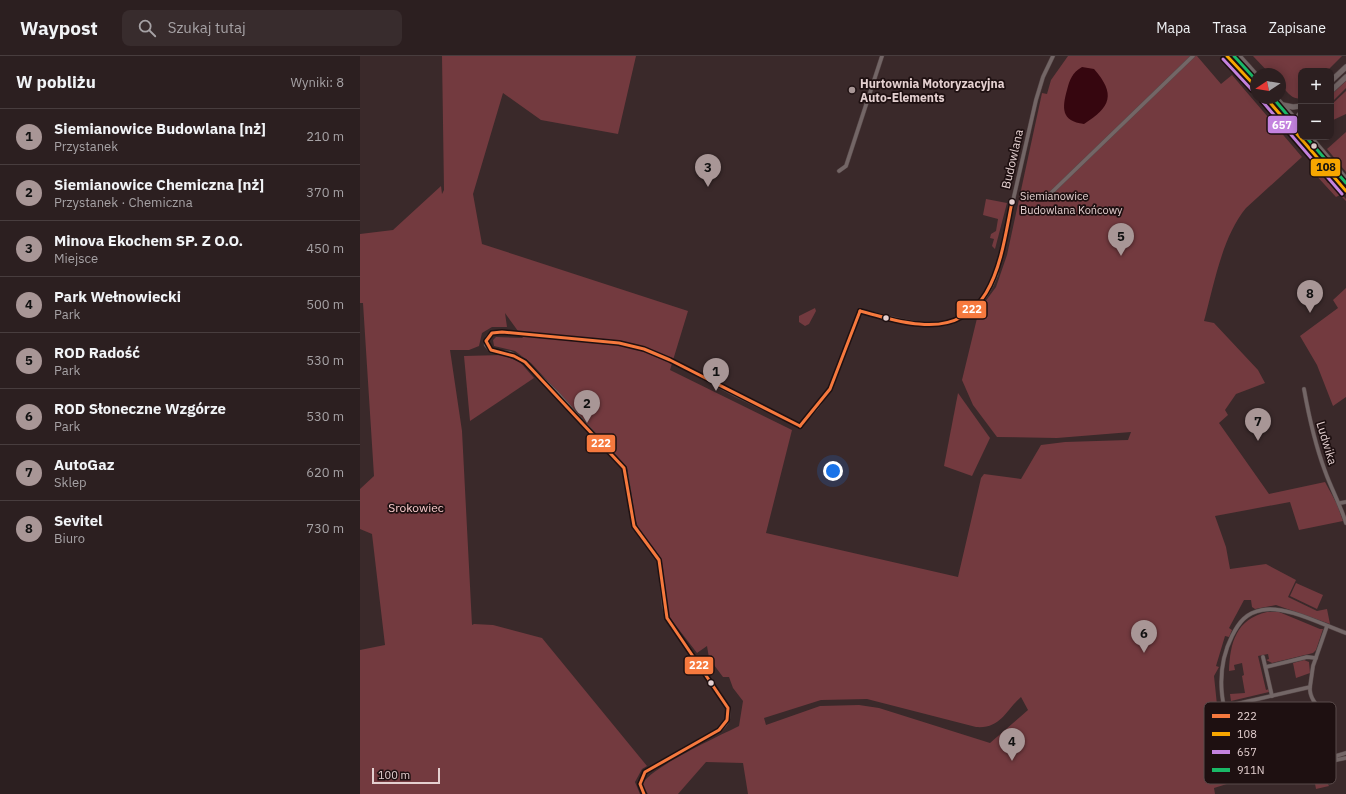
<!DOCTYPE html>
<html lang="pl">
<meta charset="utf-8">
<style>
:root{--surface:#2c1f20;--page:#382c2d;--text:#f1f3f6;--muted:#a6a2a5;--line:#483d3e;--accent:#a89696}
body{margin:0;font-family:"IBM Plex Sans",sans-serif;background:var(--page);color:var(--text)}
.controls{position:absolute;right:12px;top:12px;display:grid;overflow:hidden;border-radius:8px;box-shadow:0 2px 10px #0003}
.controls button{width:36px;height:36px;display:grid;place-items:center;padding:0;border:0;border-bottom:1px solid var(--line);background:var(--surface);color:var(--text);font:20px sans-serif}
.compass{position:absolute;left:890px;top:12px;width:36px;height:36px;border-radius:50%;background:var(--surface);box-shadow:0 2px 10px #0003;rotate:258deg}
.scale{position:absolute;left:12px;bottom:10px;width:68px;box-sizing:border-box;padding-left:4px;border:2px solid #e4d0d0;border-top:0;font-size:11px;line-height:14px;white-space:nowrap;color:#e4d0d0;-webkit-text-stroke:3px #1e1011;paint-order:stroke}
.you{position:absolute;left:473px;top:415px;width:14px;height:14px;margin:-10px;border:3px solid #fff;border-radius:50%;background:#1a73e8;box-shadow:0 0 0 6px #1a73e833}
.badge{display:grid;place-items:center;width:26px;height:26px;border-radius:50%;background:var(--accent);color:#111;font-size:13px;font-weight:700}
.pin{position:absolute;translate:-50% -33px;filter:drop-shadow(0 1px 2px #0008)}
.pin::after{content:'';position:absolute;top:21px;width:14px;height:12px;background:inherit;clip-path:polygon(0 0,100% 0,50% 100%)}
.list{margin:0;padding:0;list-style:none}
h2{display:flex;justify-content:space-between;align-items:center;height:52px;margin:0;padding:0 16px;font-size:17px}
h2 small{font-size:13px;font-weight:400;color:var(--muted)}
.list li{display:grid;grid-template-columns:26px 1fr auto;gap:12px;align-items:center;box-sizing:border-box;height:56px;padding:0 16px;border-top:1px solid var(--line)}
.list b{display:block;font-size:15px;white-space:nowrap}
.list p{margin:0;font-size:13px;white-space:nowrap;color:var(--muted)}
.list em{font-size:13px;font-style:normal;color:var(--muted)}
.icon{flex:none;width:22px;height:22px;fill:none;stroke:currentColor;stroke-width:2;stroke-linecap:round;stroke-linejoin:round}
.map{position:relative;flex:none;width:986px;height:738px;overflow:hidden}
header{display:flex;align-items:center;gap:24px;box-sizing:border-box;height:56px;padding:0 20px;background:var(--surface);border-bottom:1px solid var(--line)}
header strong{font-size:19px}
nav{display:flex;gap:22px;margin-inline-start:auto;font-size:14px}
.search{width:280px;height:36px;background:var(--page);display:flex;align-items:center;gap:10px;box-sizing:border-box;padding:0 14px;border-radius:8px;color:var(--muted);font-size:15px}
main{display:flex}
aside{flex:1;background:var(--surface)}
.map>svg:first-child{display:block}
.green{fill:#733a3f;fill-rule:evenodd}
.water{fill:#36060f}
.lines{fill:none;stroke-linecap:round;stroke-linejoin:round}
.street-casing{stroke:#574849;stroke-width:4.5}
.secondary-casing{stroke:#574849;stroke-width:6}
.street{stroke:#736666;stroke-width:3.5}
.secondary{stroke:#736666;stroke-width:5}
.bus-1-casing{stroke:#1e1011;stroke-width:6}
.bus-2-casing{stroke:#1e1011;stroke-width:6}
.bus-3-casing{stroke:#1e1011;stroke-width:6}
.bus-4-casing{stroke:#1e1011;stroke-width:6}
.bus-1{stroke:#f6793e;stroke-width:3}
.bus-2{stroke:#f7a600;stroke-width:3}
.bus-3{stroke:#c483df;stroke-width:3}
.bus-4{stroke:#1ab867;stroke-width:3}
.poi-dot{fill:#a89696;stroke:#1e1011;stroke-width:1.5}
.bus-dot{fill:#e4d0d0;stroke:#1e1011;stroke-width:1.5}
.labels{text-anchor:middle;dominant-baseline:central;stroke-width:3.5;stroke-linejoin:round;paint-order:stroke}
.bus-label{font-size:11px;fill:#e4d0d0;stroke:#1e1011;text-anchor:start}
.poi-label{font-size:12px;font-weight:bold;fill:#e4d0d0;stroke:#1e1011;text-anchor:start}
.street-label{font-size:12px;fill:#e4d0d0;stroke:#1e1011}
.park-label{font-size:12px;fill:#f9cbcc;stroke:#1e1011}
.key{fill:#1e1011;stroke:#594a4a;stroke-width:1}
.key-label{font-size:11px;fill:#e4d0d0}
.line-badge{stroke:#1e1011;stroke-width:1.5}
.badge-label{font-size:11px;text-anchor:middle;font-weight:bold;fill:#fff}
.pale-badge-label{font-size:11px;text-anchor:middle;font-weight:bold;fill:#111}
</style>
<header>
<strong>Waypost</strong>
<div class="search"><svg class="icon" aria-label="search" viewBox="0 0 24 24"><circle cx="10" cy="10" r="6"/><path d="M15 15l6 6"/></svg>Szukaj tutaj</div>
<nav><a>Mapa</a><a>Trasa</a><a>Zapisane</a></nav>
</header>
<main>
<aside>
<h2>W pobliżu<small>Wyniki: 8</small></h2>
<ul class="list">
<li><span class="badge">1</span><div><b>Siemianowice Budowlana [nż]</b><p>Przystanek</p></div><em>210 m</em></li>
<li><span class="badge">2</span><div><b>Siemianowice Chemiczna [nż]</b><p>Przystanek · Chemiczna</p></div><em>370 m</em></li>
<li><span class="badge">3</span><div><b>Minova Ekochem SP. Z O.O.</b><p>Miejsce</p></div><em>450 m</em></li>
<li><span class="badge">4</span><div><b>Park Wełnowiecki</b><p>Park</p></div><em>500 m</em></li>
<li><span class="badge">5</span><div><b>ROD Radość</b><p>Park</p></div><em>530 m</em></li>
<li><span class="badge">6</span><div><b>ROD Słoneczne Wzgórze</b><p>Park</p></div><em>530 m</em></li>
<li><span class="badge">7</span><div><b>AutoGaz</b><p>Sklep</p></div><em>620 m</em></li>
<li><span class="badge">8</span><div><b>Sevitel</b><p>Biuro</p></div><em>730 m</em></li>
</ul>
</aside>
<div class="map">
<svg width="986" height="738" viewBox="0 0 986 738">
<rect width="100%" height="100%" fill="#3a292a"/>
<g class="green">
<path d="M82,0H276L258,78L181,64L143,37L113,138L122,188L328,255L310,314L432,374L406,477L598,521L621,422L624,418L661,423L681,389L705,386L768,384L771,376L697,382L637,381L613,349L602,324L619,254L636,231L647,199L682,37L687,38L691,24L708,0H837L861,28L872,19L942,101L886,152C862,181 854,229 844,265L854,267L898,314L905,327L876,338L865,354L868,359L859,367L909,438L965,426L977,448L983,465L939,474L930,446L855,460L866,491L870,513L906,508L936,524L928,541L957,555L967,553L970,568L916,549L895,553L892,551L891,544H884L869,572L872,574L869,581L865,580L856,610L859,611L854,620L857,649L875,717L870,727L854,732L855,738H388L383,707L346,706L318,738H288L282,729C287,713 361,679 379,670L383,645L373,632L369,621H363L354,609L350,608L347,590L337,597L310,562L306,548L301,502L279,474L275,462L267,411L171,307L155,295L134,290L133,284L136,281L163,282L145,257L147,271H132L122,277L119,290L109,294H90L102,375L112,569L114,568L133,569L182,582L287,710L282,713L275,726L280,738H0V594L25,589L12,478L0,473V433L14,420L3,247H0V178L33,174L81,130L82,138L84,134ZM661,641L668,654L630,687L519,652L499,649L460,650L406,669L404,662L461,644L507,643L616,671C641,673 645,655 661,641Z"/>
<path d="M893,0H982L967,15H941V42C932,45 926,34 920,28V18H910Z"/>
<path d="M986,25V32L971,47V39Z"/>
<path d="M986,35V58L971,65V49Z"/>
<path d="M986,76V116L967,93Z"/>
<path d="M957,112L968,127L970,126L986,143V145L980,139L976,141L953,116Z"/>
<path d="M626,143L647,147L635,193L632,190L634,183L630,182L631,178L636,175L638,163L623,159Z"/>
<path d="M986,232V341L973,350L957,309L940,280L978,252L973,244Z"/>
<path d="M455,252L456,255L449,268L445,270L439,266V260Z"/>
<path d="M142,299L160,306L174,322L110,365L104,300Z"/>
<path d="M598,337L630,382L612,420L584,410Z"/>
<path d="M936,527L963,539L957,553L930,540Z"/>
<path d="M907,556H919L960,573H963L956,594L953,597L912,607L906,604L909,603L908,598L898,600L906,634L909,633V636L871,645L870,638L885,637L882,620L884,619L882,607L874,609L875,614L869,615C870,587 876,563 907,556Z"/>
<path d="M944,604L949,606L950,617L936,622L933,607Z"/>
<path d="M961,715L969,730L956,733L953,717Z"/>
</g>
<path class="water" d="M722,11L734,13C756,38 751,51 724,68C701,65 702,52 707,34C710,23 712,17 722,11Z"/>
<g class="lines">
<g class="street-casing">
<g id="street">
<path d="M479,115L486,110L522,0"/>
<path d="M690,138L833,0"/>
<path d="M944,333C949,361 955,388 965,415C971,432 980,448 986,467"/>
<path d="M980,447L986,446"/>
<path d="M986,577C963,569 926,549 902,554C886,557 879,566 872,580C853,618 863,653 874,692C877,701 878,715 884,723L976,704V700L986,697"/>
<path d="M903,601L912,640"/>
<path d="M906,611L947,601L956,602"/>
<path d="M950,631C949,640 956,651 965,656L971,655"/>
<path d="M863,651L950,631L953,610L967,570"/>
<path d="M976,704L986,702"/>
<path d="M284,738L280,728L285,716L359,674C367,668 370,662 368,652L307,562L304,550L299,504L274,470L267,422L264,412L197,337L162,303L150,297L131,295L126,289C125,279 133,276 142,276L259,287L284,293L310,304L376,339L440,370L457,351L470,333L500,255C557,268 609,288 636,219L676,44L683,21L693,0"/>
</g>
</g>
<g class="secondary-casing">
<g id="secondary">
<path d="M867,0L896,31"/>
<path d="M879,0L896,19"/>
<path d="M971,25L986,11"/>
<path d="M971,35L986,21"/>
<path d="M906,42L986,135"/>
<path d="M916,42L941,70"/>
<path d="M923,49L933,51L941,50"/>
<path d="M934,65L941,57"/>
<path d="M950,81L986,123"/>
</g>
</g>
<use href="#street" class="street"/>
<use href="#secondary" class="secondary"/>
<g class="bus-1-casing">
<g id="bus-1">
<path d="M500,255C520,260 539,267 559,268C634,276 641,201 652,146"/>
<path d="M440,370L470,333L500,255"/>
<path d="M284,738L280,728L285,716L359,674L367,664L368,652L307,562L299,504L274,470L264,412L165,306L154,300L131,294L126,285L132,277L142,276L259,287L284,293L310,304L440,370"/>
</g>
</g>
<g class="bus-2-casing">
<g id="bus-2">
<path d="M867,0L896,31"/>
<path d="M906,42L986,135"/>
</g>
</g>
<g class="bus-3-casing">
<g id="bus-3">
<path d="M863,3L892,34"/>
<path d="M902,45L982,138"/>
</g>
</g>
<g class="bus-4-casing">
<g id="bus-4">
<path d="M874,0L896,24"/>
<path d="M913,42L941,75"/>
<path d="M946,81L986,127"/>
</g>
</g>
<use href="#bus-1" class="bus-1"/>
<use href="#bus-2" class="bus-2"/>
<use href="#bus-3" class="bus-3"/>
<use href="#bus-4" class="bus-4"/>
</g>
<circle class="poi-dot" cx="492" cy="34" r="4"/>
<g class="bus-dot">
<circle cx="954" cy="90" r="3.5"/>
<circle cx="652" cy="146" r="3.5"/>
<circle cx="526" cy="262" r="3.5"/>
<circle cx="351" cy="627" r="3.5"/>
</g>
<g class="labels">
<g class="bus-label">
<text x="660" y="140">Siemianowice<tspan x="660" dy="14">Budowlana Końcowy</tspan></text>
</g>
<g class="poi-label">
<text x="500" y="27">Hurtownia Motoryzacyjna<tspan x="500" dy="14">Auto-Elements</tspan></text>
</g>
<g class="street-label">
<text transform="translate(652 103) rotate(-77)">Budowlana</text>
<text transform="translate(967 387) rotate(73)">Ludwika</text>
</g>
<g class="park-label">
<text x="56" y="451">Srokowiec</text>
</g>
</g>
<rect x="844" y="646" width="132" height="82" rx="6" class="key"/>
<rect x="852" y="658" width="18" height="4" fill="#f6793e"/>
<rect x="852" y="676" width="18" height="4" fill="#f7a600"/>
<rect x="852" y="694" width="18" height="4" fill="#c483df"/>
<rect x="852" y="712" width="18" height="4" fill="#1ab867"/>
<g class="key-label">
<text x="877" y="664">222</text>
<text x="877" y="682">108</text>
<text x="877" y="700">657</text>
<text x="877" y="718">911N</text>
</g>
<g class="line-badge">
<rect x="907" y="59" width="31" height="19" rx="4" fill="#c483df"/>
<rect x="950" y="102" width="31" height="19" rx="4" fill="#f7a600"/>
<rect x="596" y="244" width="31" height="19" rx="4" fill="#f6793e"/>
<rect x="226" y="378" width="30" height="19" rx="4" fill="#f6793e"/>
<rect x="324" y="600" width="30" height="19" rx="4" fill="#f6793e"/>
</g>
<g class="badge-label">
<text x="922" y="73">657</text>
<text x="612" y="257">222</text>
<text x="241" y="391">222</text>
<text x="339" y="613">222</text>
</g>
<g class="pale-badge-label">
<text x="966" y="115">108</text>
</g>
</svg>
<div class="controls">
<button>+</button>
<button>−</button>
</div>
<svg class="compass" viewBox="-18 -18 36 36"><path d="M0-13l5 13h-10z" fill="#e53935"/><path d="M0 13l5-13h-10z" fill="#a6a2a5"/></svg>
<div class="scale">100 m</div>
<div class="you"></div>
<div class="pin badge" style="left:356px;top:335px">1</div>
<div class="pin badge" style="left:227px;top:367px">2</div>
<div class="pin badge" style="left:348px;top:131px">3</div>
<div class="pin badge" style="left:652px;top:705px">4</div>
<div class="pin badge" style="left:761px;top:200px">5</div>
<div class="pin badge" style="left:784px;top:597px">6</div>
<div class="pin badge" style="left:898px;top:385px">7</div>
<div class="pin badge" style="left:950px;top:257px">8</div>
</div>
</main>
